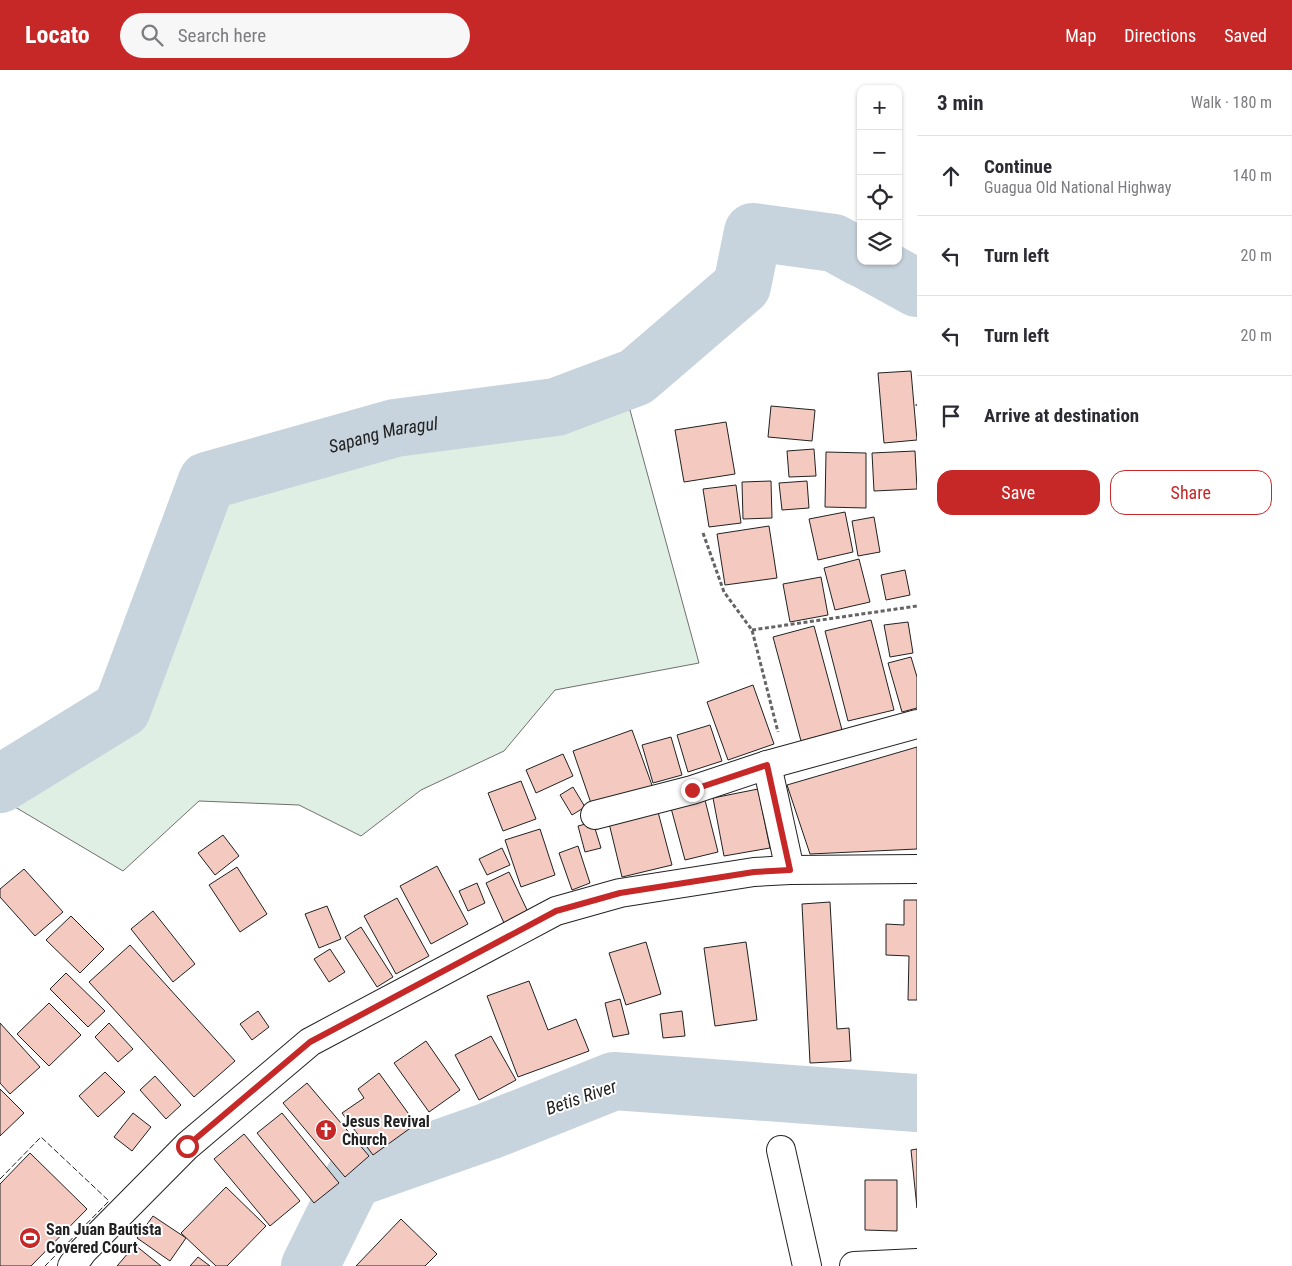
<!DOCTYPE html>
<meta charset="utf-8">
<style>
:root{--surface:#fff;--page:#f7f7f7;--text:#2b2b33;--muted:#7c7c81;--line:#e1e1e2;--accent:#c62828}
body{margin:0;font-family:"Roboto Condensed",sans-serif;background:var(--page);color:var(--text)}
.controls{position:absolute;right:15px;top:15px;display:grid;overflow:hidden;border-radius:10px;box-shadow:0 1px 4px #0004}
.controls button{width:45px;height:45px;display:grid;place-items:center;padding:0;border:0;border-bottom:1px solid var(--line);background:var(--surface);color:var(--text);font:25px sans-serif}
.stop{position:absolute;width:15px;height:15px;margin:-11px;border:4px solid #c62828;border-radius:50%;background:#fff}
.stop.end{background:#c62828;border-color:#fff;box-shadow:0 1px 5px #0008}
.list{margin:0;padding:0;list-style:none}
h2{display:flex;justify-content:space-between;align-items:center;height:65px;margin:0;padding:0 20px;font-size:21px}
h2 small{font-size:16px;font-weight:400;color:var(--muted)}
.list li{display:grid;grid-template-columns:32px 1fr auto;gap:15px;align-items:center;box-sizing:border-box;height:80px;padding:0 20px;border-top:1px solid var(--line)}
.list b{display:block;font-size:19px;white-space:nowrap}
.list p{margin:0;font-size:16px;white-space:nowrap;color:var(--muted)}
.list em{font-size:16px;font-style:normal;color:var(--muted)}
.actions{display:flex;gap:10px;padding:15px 20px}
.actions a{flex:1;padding:11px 0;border:1px solid var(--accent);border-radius:15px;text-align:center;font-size:18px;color:var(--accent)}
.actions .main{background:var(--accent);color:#fff}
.icon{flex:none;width:28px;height:28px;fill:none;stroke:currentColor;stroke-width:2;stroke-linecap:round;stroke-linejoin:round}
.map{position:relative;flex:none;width:917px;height:1196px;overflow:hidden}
header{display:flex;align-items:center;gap:30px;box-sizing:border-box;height:70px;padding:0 25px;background:var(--accent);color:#fff}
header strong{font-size:24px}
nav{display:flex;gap:28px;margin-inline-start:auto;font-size:18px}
.search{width:350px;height:45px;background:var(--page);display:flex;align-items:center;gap:12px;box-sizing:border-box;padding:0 18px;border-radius:28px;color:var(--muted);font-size:19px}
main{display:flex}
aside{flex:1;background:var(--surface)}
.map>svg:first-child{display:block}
.green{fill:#e0efe3;stroke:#6f6f6f}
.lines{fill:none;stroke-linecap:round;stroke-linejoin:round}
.river{stroke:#c7d3dd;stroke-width:58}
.building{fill:#f3c9c0;stroke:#222}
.minor-casing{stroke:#222;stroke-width:30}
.tertiary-casing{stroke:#222;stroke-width:30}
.secondary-casing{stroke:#222;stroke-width:30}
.path{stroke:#646464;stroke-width:3;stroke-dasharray:4 2.5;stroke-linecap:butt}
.minor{stroke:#fff;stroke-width:28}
.tertiary{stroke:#fff;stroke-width:28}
.secondary{stroke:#fff;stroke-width:28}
.fence{stroke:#222;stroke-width:1;stroke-dasharray:6 2.5;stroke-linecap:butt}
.route{stroke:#c62828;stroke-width:6}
.labels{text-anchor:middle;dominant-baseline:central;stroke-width:4;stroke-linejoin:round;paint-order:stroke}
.poi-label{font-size:16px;font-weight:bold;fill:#222;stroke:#fff;text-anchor:start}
.water-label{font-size:18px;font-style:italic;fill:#222;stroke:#fff}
</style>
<header>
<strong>Locato</strong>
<div class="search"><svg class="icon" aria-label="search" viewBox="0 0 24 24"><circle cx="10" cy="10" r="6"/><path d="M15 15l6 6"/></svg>Search here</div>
<nav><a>Map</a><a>Directions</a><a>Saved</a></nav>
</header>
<main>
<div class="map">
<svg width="917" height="1196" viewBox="0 0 917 1196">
<rect width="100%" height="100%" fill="#fff"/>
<path class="green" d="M630,340L699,593L555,620L504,681L421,720L361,766L299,735L199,731L123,801L10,734L127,642L216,421L395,370Z"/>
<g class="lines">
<g class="river">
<path d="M868,191L917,218"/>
<path id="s1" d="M0,714L122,639L207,411L395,358L556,337L636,307L742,216L753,162L834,173L861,188"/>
<path d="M310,1196L353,1109L489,1061L614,1011L917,1033"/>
</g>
</g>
<g class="building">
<path d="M911,301L917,370L884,373L878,303Z"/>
<path d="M771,336L815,340L812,371L768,367Z"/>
<path d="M726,352L735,404L684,412L675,360Z"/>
<path d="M814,379L816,406L789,407L787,381Z"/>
<path d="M915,381L917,419L874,421L872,383Z"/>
<path d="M826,382L866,383V438L825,437Z"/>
<path d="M771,411L772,448L743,449L742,412Z"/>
<path d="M807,411L809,438L782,440L779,413Z"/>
<path d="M736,415L741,453L709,457L703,419Z"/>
<path d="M845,442L853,482L818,490L809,449Z"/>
<path d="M874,447L880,482L858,486L852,451Z"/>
<path d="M769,456L777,508L725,515L717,464Z"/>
<path d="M859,489L870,532L835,540L824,498Z"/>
<path d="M905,500L910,525L886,530L881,505Z"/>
<path d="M821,507L828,545L790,552L783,514Z"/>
<path d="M871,550L894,640L848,651L825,561Z"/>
<path d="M908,552L913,583L890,587L884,555Z"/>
<path d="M814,556L842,660L801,671L773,567Z"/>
<path d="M911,587L917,607V638L902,642L888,593Z"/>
<path d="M753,615L774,674L728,690L707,632Z"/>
<path d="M710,655L722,691L688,702L677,665Z"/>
<path d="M632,660L653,718L593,739L573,681Z"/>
<path d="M671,667L682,705L653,713L642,675Z"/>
<path d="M917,677V779L810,784L787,715Z"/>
<path d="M563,684L573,706L536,723L526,700Z"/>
<path d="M521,711L536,749L503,761L488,723Z"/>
<path d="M573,717L585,737L572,745L560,725Z"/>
<path d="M758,719L770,778L724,786L713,728Z"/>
<path d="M705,730L718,782L685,790L671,738Z"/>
<path d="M657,738L672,795L622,807L608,749Z"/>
<path d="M593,752L601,778L585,782L578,756Z"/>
<path d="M540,759L555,805L521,817L505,770Z"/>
<path d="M223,765L239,786L215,805L198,783Z"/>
<path d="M578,776L590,813L572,820L559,783Z"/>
<path d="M502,778L510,795L487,805L479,789Z"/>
<path d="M437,796L468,854L431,874L400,816Z"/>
<path d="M237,797L267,844L240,862L209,815Z"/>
<path d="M24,799L63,842L35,866L0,827V819Z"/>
<path d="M509,802L528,842L504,853L486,813Z"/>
<path d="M477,813L485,833L468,841L459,821Z"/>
<path d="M397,828L429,886L396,904L364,846Z"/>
<path d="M904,830H917V930H908L909,886L886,885V854L904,855Z"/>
<path d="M830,832L837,959L849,958L851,991L810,993L802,834Z"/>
<path d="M327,836L341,869L319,878L305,844Z"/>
<path d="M153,841L195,894L173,912L131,859Z"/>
<path d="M71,846L104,879L80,903L46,870Z"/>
<path d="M361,857L393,907L377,917L345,867Z"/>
<path d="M646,872L661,924L626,935L609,883Z"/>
<path d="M746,872L757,950L715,956L704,878Z"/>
<path d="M130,875L235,991L194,1027L89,912Z"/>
<path d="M330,879L345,902L329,912L314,889Z"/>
<path d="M66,903L105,941L88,957L50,919Z"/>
<path d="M529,911L548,960L576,949L589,981L518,1007L487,926Z"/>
<path d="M620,929L629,964L613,967L605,933Z"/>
<path d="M49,933L81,965L49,996L17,964Z"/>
<path d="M258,941L269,957L252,970L240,954Z"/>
<path d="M682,941L685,966L663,968L660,944Z"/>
<path d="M0,953L40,997L10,1024L0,1013Z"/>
<path d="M109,953L133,979L118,992L95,967Z"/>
<path d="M491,966L516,1010L479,1030L455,985Z"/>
<path d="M426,971L460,1020L429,1042L394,993Z"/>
<path d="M105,1002L125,1022L98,1047L79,1026Z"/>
<path d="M379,1003L416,1054L373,1085L342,1043L364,1028L358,1019Z"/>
<path d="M155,1006L181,1035L166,1049L140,1020Z"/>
<path d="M307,1013L369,1086L345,1107L283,1033Z"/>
<path d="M0,1019L24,1043L0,1066Z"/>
<path d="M133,1043L151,1057L132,1081L114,1067Z"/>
<path d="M282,1043L339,1113L314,1133L257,1063Z"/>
<path d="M244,1064L300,1131L270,1156L214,1089Z"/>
<path d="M917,1079V1138L911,1080Z"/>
<path d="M30,1083L87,1139L31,1196H0V1114Z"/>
<path d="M865,1110H897V1161L865,1160Z"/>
<path d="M226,1117L266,1156L227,1196H216L181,1163Z"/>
<path d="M153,1146L186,1168L170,1191L137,1168Z"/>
<path d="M401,1149L437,1184L425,1196H356Z"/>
<path d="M135,1175L161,1196H117Z"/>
<path d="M198,1187L210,1196H190Z"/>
</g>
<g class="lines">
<g class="minor-casing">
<g id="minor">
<path d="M767,695L790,800"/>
<path d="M595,745L692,720L767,695L917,654"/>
<path d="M781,1080L807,1196"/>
</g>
</g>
<g class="tertiary-casing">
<path id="tertiary" d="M854,1196L917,1193"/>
</g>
<g class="secondary-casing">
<path id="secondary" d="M72,1196L83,1181L187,1076L310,972L556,841L620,823L754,802L790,800L917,799"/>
</g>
<g class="path">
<path d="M917,334V336"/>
<path d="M703,463L724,522L752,560L778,662"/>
<path d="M752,560L917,536"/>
</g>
<use href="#minor" class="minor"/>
<use href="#tertiary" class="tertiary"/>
<use href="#secondary" class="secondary"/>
<path class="fence" d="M0,1109L41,1067L109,1131L45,1196"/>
</g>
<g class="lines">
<path class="route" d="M187,1076L310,972L556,841L620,823L754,802L790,800L767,695L692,720"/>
</g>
<defs>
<g id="church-disc" transform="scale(1.125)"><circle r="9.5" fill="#c62828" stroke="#fff"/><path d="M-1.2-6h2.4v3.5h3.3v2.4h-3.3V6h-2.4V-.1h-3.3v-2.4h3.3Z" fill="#fff"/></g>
<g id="stadium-disc" transform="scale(1.125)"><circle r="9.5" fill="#c62828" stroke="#fff"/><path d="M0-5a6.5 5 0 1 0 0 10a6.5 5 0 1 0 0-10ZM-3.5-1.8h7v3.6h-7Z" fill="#fff"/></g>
</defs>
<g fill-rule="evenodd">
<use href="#church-disc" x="326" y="1060"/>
<use href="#stadium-disc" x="30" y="1168"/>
</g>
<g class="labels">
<g class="poi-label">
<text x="342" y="1051">Jesus Revival<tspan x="342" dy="18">Church</tspan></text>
<text x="46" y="1159">San Juan Bautista<tspan x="46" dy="18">Covered Court</tspan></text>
</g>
<g class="water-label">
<text stroke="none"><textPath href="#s1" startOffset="569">Sapang Maragul</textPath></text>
<text transform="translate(581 1027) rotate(-19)">Betis River</text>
</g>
</g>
</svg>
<div class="controls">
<button>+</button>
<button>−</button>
<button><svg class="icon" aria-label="locate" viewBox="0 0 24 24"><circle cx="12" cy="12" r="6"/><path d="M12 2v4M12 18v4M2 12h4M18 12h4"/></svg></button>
<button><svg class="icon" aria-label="layers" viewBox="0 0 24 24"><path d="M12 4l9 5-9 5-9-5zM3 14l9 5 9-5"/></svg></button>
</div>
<div class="stop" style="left:187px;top:1076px"></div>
<div class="stop end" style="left:692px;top:720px"></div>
</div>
<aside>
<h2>3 min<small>Walk · 180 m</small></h2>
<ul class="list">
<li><svg class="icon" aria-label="ahead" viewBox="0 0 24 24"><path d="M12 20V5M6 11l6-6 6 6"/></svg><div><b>Continue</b><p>Guagua Old National Highway</p></div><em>140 m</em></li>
<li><svg class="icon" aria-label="left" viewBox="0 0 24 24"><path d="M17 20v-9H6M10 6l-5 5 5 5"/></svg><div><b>Turn left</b></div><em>20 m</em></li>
<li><svg class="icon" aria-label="left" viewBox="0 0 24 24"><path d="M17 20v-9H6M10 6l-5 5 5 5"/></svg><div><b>Turn left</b></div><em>20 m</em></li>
<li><svg class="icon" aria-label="arrive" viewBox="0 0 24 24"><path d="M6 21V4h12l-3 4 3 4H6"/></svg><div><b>Arrive at destination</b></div></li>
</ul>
<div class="actions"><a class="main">Save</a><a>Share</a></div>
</aside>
</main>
